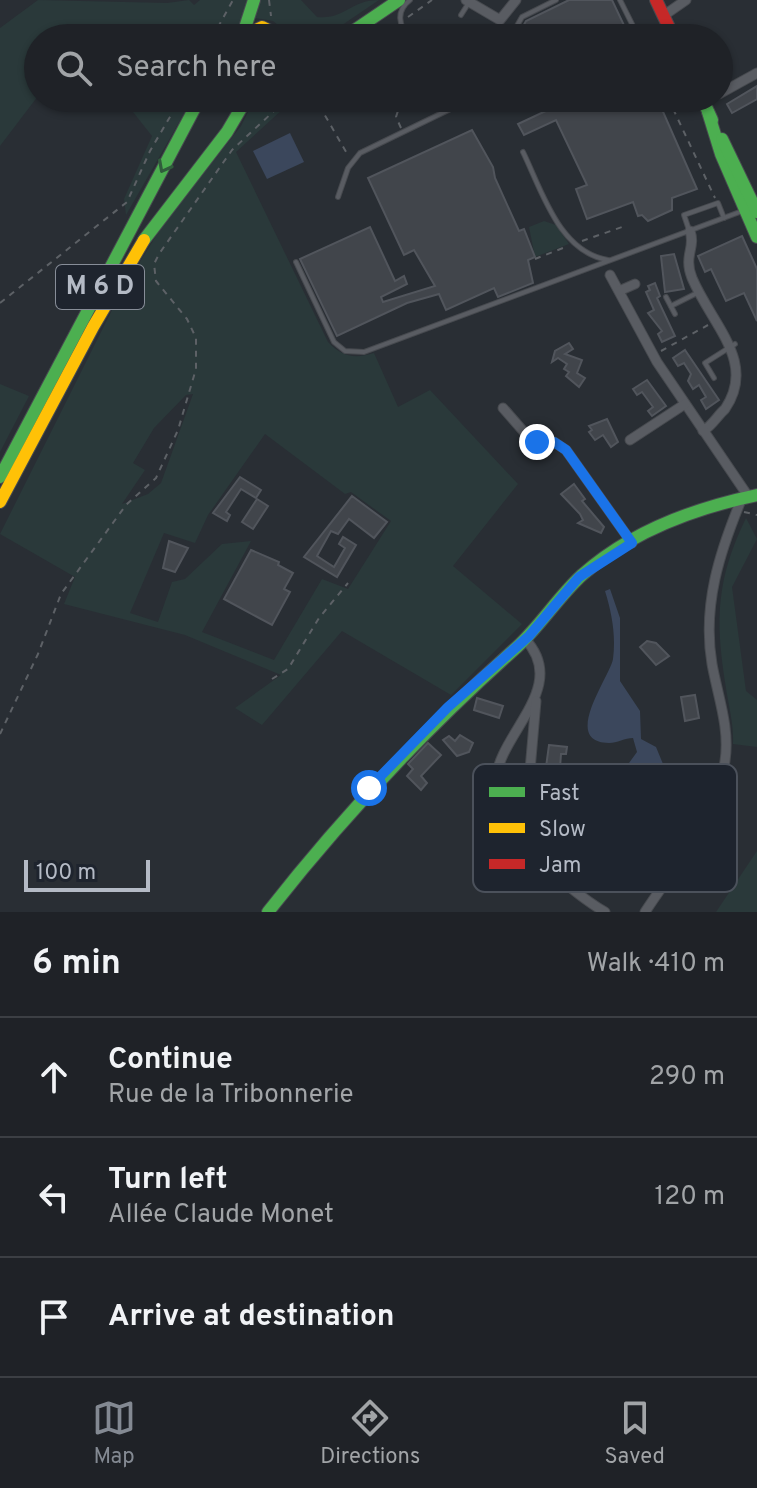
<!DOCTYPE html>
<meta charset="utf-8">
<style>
:root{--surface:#1f2227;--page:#272a2f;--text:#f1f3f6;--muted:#a1a4a7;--line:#3c3f44;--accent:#838992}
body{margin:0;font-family:Overpass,sans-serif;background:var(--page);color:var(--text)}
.scale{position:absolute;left:24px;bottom:20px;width:126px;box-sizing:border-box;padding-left:8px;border:4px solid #b4bac5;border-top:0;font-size:22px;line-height:28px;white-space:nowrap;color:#b4bac5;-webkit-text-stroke:6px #1e242e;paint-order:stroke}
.stop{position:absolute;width:24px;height:24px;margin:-18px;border:6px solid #1a73e8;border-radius:50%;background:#fff}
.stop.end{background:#1a73e8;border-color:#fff;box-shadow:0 2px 8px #0008}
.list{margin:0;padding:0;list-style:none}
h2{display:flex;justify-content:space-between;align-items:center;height:104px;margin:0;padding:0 32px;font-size:34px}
h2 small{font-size:26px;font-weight:400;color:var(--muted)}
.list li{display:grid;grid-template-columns:52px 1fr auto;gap:24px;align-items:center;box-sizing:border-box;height:120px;padding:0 32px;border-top:2px solid var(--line)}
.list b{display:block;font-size:30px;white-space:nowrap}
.list p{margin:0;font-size:26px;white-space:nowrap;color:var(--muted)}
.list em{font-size:26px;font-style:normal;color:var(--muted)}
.icon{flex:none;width:44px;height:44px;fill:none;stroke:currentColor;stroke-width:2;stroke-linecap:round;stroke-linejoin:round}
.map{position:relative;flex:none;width:757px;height:912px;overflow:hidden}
.search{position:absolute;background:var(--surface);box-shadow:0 2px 6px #0004;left:24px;right:24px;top:24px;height:88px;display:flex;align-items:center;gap:20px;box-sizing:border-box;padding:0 28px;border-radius:44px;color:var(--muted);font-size:30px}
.sheet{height:464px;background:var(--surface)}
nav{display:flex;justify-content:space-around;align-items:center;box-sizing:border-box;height:112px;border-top:2px solid var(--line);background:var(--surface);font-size:22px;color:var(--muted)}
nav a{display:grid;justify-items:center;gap:4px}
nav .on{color:var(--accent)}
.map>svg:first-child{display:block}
.green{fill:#2a393a;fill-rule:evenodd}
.water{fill:#3b475c}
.building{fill:#41454b;stroke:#51555c;stroke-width:2}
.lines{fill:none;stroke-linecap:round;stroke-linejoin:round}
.lane-casing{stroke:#474a4f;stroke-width:6}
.street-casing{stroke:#474a4f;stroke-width:11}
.fast-casing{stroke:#474a4f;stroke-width:14}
.slow-casing{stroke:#474a4f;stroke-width:14}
.jam-casing{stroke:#474a4f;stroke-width:14}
.path{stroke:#5d6166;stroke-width:2;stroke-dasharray:6 6;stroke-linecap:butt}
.lane{stroke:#595c62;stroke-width:4}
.street{stroke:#595c62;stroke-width:9}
.fast{stroke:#4caf50;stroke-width:12}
.slow{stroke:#ffc107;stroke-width:12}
.jam{stroke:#c62828;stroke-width:12}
.oneway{stroke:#305c3c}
.route{stroke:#1a73e8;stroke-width:10}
.labels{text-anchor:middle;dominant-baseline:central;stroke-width:7;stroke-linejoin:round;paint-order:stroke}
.shield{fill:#1e242e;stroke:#878d98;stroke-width:2}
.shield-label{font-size:26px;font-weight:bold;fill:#b4bac5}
.key{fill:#1e242e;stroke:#4b515b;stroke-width:2}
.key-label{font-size:22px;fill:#b4bac5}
</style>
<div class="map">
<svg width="757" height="912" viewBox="0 0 757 912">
<rect width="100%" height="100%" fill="#292e34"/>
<g class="green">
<path d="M38,0L167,3L189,0L194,5L200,0H301L317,17C345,20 350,0 379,0L323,38H294L273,21L244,16L233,38H38V96L0,146V28Z"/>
<path d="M122,98H193L126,215L124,199L152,136Z"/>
<path d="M255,98H295L236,152L328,342C342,357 355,359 374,353L398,407L430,390L518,484L453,566L522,624L451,695L342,631L262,725L235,708L281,675L185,635L64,604L75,577L0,534L120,294L164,223L241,126ZM193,394L161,483L148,494L122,504L145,470L133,463L154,428L186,395ZM265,434L345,494L351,492L391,521L348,589L322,579L274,660L202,632L251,541L222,544L185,579L172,582L158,622L130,613L164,533L195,543L208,515Z"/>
<path d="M544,221L556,225L569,244L535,257L529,227Z"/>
<path d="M0,384L29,396L0,452Z"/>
<path d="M746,518L757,539L732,587L746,691L757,700V747L733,744C734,723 728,704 725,682C715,617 717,578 746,518Z"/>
<path d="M757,851V912H716Z"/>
</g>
<g class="water">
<path d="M290,133L304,162L267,179L253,151Z"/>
<path d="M610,589L620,618V681L640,711L641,739L656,747L663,764C650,786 627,775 609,786L599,799L594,815L578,828L569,850L563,855L556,853L551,838L557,827L574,816L603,778L629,763L637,752L633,738C625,738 617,743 609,743C560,742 610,677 613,659C616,635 612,614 605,591Z"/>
</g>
<g class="building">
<path d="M569,0H612L630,38H527L522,28L526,21Z"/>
<path d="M757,86V99L732,113L727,104Z"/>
<path d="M565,98H657L697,189L672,198V210L648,221L642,215L638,216L633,202L587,219L576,189L587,185L556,120L524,135L518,124L567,101Z"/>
<path d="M472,130L493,167L495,178L519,231L524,229L535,257L528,260L533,283L498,297L494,288L446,310L439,294L407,303L337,336L300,259L370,227L395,281L404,276L407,284L381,297L383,302L435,286L414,250L404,255L368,178Z"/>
<path d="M742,236L757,269V321L744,293L726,301L711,269L705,272L698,256Z"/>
<path d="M674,254L684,289L665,292L661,256Z"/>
<path d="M655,283L660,296L657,298L675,336L662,342L658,334L662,331L648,313L654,310L646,292L650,290L648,286Z"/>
<path d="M569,343L573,349L565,354L582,360L577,373L585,378L579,387L566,376L569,372L564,369L567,364L558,358L552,362L555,351Z"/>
<path d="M685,350L719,400L706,409L701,400L706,397L699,385L693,389L688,381L691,374L684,363L678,366L673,358Z"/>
<path d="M647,380L666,406L652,416L648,411L653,407L642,392L637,395L633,389Z"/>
<path d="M607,419L618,442L611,447L603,435L595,440L589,432L592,430L589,426Z"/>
<path d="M240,477L261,490L256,498L241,489L226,512L230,515L227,521L213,513Z"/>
<path d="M574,484L585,499L582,501L604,527L601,533L578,523L583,520L580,514L561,494Z"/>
<path d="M352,496L387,522L374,538L349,519L338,534L331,531L317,556L334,567L345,548L339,544L343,537L356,545L337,577L304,557Z"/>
<path d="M257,499L268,506L253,529L242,522Z"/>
<path d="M169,541L188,548L175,572L163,568Z"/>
<path d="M251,550L279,562L278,565L293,573L284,589L290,592L272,625L224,599Z"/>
<path d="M647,641L656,643L669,656L656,665L640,647Z"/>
<path d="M695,695L699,718L685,721L681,697Z"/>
<path d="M477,698L503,706L499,718L474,710Z"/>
<path d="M460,735L473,743L469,752L457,756L443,740L449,736L455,741Z"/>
<path d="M428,743L441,755L421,776L427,783L421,790L407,776L413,769L408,764Z"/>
<path d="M549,745L567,747L566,754H561L560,768L546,767Z"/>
</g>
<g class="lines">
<g class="lane-casing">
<g id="lane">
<path d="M620,0L639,38"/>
<path d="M461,15L468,4"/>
<path d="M370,28H384L396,38"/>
<path d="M410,38C398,25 396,11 410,0"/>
<path d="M510,38L522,17L556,0"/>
<path d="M523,152C542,191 559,252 608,260"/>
<path d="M338,197L348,168L360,153L473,98"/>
<path d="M689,230L684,215L718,203L724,218"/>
<path d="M296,262L334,342L345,351L364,352L745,210"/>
<path d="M666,297L675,314"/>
<path d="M671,306L697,293"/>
<path d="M714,378L705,363L735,344"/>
</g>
</g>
<g class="street-casing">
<g id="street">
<path d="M466,0L500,20L516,0"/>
<path d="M663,16L686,0"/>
<path d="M719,94L757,73"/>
<path d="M690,231C696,248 683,255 692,278C712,325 757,362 725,409C717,416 713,425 703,431"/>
<path d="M610,275L657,362L748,496"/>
<path d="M619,291L635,284"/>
<path d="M503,408L531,440L554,442L566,450L632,543"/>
<path d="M630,440L685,404"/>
<path d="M525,639C570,687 500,732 496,779C492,826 569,891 605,912"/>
<path d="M502,803L530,770L536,701"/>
<path d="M645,912C676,865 716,818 725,761C730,728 718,697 712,664C702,605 720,551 742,498"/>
</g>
</g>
<g class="fast-casing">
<g id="fast">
<path d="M243,34L254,0"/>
<path d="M343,38L399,0"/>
<path d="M702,98L712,120"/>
<path d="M708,112L721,154L757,237"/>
<path d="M722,139L757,212"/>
<path d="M144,240L227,132L247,98"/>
<path d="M0,477L200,98"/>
<path d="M268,912C344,815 425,729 517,647C541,625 558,597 582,575C630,532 695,508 757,495"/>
</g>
</g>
<g class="slow-casing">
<g id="slow">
<path d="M240,38L262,27L285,38"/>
<path d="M0,502L93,327L144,240"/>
</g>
</g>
<g class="jam-casing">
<path id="jam" d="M656,0L674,38"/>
</g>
<g class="path">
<path d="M269,0L271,16"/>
<path d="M408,17L432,0"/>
<path d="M212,38L233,0"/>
<path d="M668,98L715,198"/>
<path d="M319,105L349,157"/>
<path d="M401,128L396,117L402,98"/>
<path d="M582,241L622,227"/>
<path d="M535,259L568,246"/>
<path d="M0,303L127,202L150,151L181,98"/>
<path d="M661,351L708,325"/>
<path d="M744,512L757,515"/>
<path d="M272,679L288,669L319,618L348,583"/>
<path d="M0,734L38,654L61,594L126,505L156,478L178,430L196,369V338L187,319L156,281L154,264L159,254L232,150L288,98"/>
</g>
<use href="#lane" class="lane"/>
<use href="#street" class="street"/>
<use href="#fast" class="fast"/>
<use href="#slow" class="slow"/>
<use href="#jam" class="jam"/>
</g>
<defs><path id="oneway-chevron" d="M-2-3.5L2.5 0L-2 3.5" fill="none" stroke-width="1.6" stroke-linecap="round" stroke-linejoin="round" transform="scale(2)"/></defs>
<use class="oneway" href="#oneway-chevron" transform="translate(164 167) rotate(118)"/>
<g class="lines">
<path class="route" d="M369,788L448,707L529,636L579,577L632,543L566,450L554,442H537"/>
</g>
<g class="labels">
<rect class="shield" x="56" y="265" width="88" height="44" rx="6"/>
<g class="shield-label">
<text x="100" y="287">M 6 D</text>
</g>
</g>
<rect x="473" y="764" width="264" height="128" rx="12" class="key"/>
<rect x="489" y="787" width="36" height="10" fill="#4caf50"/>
<rect x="489" y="823" width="36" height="10" fill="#ffc107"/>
<rect x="489" y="859" width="36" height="10" fill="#c62828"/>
<g class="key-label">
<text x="539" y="800">Fast</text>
<text x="539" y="836">Slow</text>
<text x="539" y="872">Jam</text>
</g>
</svg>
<div class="scale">100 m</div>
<div class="stop" style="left:369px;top:788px"></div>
<div class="stop end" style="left:537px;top:442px"></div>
<div class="search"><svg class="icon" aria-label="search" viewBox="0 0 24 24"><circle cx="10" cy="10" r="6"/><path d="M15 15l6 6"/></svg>Search here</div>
</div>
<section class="sheet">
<h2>6 min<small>Walk · 410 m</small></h2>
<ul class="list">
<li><svg class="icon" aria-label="ahead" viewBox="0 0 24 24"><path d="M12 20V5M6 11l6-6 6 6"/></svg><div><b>Continue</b><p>Rue de la Tribonnerie</p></div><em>290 m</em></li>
<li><svg class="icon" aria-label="left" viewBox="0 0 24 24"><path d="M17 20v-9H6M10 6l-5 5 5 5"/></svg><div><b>Turn left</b><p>Allée Claude Monet</p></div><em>120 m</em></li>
<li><svg class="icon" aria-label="arrive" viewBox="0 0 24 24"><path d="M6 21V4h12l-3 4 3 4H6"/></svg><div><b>Arrive at destination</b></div></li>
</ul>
</section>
<nav>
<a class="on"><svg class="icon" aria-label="map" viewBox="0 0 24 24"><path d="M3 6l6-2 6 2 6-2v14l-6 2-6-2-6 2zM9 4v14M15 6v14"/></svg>Map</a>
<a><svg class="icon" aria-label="directions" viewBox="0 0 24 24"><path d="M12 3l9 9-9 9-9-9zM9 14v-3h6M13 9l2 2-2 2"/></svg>Directions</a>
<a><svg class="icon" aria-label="saved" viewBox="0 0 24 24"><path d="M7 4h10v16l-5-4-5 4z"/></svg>Saved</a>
</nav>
